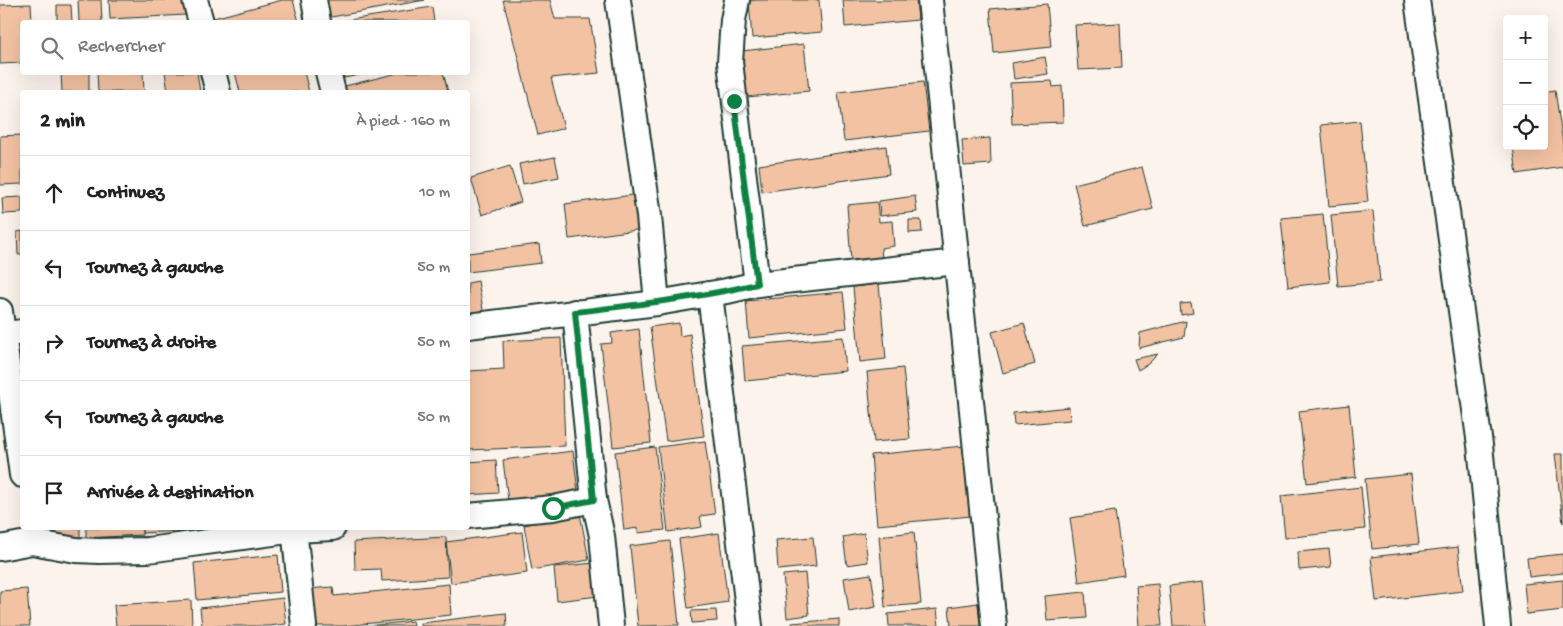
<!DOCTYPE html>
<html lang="fr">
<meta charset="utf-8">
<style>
:root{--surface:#fff;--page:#f6f6f6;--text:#222;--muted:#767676;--line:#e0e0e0}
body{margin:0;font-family:"Gochi Hand",sans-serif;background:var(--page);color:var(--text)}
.controls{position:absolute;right:15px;top:15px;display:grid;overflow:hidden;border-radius:5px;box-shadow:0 5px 20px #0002}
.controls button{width:45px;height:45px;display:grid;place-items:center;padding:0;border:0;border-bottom:1px solid var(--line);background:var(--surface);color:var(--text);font:25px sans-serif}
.stop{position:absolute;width:15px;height:15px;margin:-11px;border:4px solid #0b8043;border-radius:50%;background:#fff}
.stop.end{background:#0b8043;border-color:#fff;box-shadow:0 1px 5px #0008}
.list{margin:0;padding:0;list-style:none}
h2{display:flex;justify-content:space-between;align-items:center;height:65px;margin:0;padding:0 20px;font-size:21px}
h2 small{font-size:16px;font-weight:400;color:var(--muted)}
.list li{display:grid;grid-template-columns:32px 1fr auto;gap:15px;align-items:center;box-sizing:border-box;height:75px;padding:0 20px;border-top:1px solid var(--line)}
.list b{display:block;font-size:19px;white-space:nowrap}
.list em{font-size:16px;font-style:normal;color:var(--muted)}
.icon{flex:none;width:28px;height:28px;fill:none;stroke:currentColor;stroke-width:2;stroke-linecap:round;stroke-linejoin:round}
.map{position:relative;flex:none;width:1563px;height:626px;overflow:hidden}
.search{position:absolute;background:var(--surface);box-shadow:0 5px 20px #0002;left:20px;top:20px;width:450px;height:55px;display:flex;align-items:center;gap:12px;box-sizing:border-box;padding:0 18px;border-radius:5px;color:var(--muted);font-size:19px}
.panel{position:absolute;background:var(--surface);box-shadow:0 5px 20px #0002;left:20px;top:90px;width:450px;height:440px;border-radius:5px}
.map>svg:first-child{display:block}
.building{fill:#f3c2a3;stroke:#1f3d34}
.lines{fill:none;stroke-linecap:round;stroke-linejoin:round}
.minor-casing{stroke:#1f3d34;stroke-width:28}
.minor{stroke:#fff;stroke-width:24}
.route{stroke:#0b8043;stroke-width:6}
</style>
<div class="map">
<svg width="1563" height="626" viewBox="0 0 1563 626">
<rect width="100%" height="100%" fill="#fdf3ed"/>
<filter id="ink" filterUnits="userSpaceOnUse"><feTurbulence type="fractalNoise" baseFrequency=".02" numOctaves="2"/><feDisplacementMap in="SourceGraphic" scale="10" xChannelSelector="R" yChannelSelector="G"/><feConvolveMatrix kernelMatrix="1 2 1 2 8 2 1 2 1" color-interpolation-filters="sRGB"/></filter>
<g filter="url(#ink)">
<g class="building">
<path d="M78,0H101L102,22H79Z"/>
<path d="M109,0H185L186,15L110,19Z"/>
<path d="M282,0H293L299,22H211L210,19Z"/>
<path d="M322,0H425L326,18Z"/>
<path d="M503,0H550L555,19H590L599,73L551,78L564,128L538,135Z"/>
<path d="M757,0H819L822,32L752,38L749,1Z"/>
<path d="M843,0H916L918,20L845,27Z"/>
<path d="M31,4L32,22H22V63L0,64V5Z"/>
<path d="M1047,4L1051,47L994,53L990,9Z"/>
<path d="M57,5H71L72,22H57Z"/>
<path d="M432,7L434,22H336Z"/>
<path d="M1120,23L1122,68L1078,70L1075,25Z"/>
<path d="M804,44L809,91L747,97L742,51Z"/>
<path d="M1045,57L1048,74L1014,79L1012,63Z"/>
<path d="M61,72H89V92H62Z"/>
<path d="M97,72H143L144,92H98Z"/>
<path d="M165,72H197L200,92H168Z"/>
<path d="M235,72H304L309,92H240Z"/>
<path d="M343,72H375L344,78Z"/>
<path d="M402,72H443L448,92H342L341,87Z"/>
<path d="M1052,81L1053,87L1062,86L1063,122L1012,124L1010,83Z"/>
<path d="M923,82L929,131L844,141L838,92Z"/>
<path d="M1555,90L1563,144V167L1517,174L1513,146H1544V92Z"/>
<path d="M1360,121L1368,202L1329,206L1321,125Z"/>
<path d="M22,135V184L0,185V136Z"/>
<path d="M990,138L991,164L964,166L962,140Z"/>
<path d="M886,146L889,174L762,192L759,165Z"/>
<path d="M555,157L559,177L523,184L519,164Z"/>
<path d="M510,166L521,202L482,215L471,178Z"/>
<path d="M1142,167L1153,209L1085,226L1074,184Z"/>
<path d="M640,194L644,229L569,239L565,204Z"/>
<path d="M915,196L917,212L880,216L879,201Z"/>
<path d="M22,197V213L3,214L2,198Z"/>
<path d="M877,202L879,222L892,221L894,246L881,248L882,259L851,262L847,205Z"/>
<path d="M1373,211L1380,282L1338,286L1331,215Z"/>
<path d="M1323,214L1330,282L1288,287L1281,218Z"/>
<path d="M909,220H921L922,232L909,233Z"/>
<path d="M22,231V254L18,255L17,232Z"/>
<path d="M539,244L541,263L468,272V253Z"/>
<path d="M478,281L484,315L468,318V283Z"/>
<path d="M879,284L886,359L860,362L853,287Z"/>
<path d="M843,292L847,328L749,338L746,301Z"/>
<path d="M1191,303L1193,313L1181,315L1180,304Z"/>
<path d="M1186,321L1184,337L1139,348L1140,333Z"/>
<path d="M679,323L680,336L690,334L704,436L666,441L650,327Z"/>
<path d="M1024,323L1035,364L1003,373L992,332Z"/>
<path d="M639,329L651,443L613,447L601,344L612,343L611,333Z"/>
<path d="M843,337L846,371L745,381L742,346Z"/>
<path d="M561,338L565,446L468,450V371L504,369L503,341Z"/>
<path d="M1158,354L1148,364L1138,370L1134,359Z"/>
<path d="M903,368L910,439L874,442L867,372Z"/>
<path d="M1349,405L1356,477L1307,483L1299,411Z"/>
<path d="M1069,407L1070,420L1014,425L1013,413Z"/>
<path d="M705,441L715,514L700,516L702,527L668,532L658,447Z"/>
<path d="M964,446L971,516L877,525L871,455Z"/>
<path d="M655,447L665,530L638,533V528L624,530L615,452Z"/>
<path d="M573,451L578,492L508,501L503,460Z"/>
<path d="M1555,454H1563V523Z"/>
<path d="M496,460L498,493L468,495V462Z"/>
<path d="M1411,474L1419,544L1372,549L1365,479Z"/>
<path d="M1361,487L1365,529L1285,538L1281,496Z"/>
<path d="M1115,511L1124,575L1079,582L1070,518Z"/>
<path d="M580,514L589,560L532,570L524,525Z"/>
<path d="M43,528H80V538L44,540Z"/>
<path d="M86,528H142V535L86,538Z"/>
<path d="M142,528H202V530L142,533Z"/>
<path d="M522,532L527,573L451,583L446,542Z"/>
<path d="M914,532L921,604L885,607L879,536Z"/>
<path d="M719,533L728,602L688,608L679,539Z"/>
<path d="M864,533L868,562L847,565L843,537Z"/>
<path d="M446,537L448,577L382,581L381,569L355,570L354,542Z"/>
<path d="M813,537L816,566L778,570L776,540Z"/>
<path d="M670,541L679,625L638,626L630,546Z"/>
<path d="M1458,547L1463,591L1376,601L1371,557Z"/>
<path d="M1329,549L1331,567L1299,570L1298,552Z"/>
<path d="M1563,554V573L1529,577L1527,558Z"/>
<path d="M278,555L281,592L197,600L194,563Z"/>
<path d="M594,563L598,596L557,601L554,567Z"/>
<path d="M805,573L809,615L787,618L783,575Z"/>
<path d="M871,574L876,607L849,612L844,578Z"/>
<path d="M1563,580V610L1527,614L1524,584Z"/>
<path d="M1203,582L1207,626H1173L1169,586Z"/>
<path d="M449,584L451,615L343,626H311L307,589L333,587L334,596Z"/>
<path d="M1158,584L1162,626H1139L1136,586Z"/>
<path d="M27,589L30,626H0V591Z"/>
<path d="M1085,592L1087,618L1047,621L1045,596Z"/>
<path d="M283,598L286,624L269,626H202L200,608Z"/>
<path d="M191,600L192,626H116L114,605Z"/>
<path d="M978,603L980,626H951L949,607Z"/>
<path d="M937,609L939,626H889L888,614Z"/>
<path d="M716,610L717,621L692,623L691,611Z"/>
<path d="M506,613L507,626H421V623Z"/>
<path d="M839,619V626H792V623Z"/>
<path d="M413,621L414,626H367Z"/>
</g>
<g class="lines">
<g class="minor-casing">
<g id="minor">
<path d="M195,0L201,22"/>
<path d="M314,0L318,22"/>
<path d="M618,0L649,216L657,303"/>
<path d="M737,0L733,20L730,62L757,284"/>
<path d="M930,0L994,626"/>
<path d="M1417,0L1480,445L1498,626"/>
<path d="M213,72L218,92"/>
<path d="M328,72L333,92"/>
<path d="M710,294L750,626"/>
<path d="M0,311L22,475"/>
<path d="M575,312L594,500"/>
<path d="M468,326L657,303L727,291L757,284L957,262"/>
<path d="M0,335L22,332"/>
<path d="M468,516L553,508L594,500L602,536L611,626"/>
<path d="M294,528L304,626"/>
<path d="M0,548L32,542L76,550L99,551L148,550L295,530L333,528"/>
</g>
</g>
<use href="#minor" class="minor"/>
</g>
</g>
<g class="lines" filter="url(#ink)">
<path class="route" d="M553,508L594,500L575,312C636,305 697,298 757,284L734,101"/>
</g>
</svg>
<div class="controls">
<button>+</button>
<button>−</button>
<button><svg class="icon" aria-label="locate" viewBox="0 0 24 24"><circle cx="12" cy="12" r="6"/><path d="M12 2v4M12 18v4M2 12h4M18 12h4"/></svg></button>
</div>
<div class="stop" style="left:553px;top:508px"></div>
<div class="stop end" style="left:734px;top:101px"></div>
<div class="search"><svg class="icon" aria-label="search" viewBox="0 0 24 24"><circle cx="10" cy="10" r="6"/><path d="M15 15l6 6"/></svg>Rechercher</div>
<section class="panel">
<h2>2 min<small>À pied · 160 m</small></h2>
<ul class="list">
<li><svg class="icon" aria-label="ahead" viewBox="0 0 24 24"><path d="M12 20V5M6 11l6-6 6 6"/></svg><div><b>Continuez</b></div><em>10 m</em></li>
<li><svg class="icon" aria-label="left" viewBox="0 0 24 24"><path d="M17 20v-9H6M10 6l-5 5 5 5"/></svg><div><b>Tournez à gauche</b></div><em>50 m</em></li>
<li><svg class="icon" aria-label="right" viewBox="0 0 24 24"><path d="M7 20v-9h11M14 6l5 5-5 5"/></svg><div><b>Tournez à droite</b></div><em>50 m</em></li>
<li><svg class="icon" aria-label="left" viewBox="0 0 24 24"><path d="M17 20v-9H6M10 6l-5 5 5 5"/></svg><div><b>Tournez à gauche</b></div><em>50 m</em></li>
<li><svg class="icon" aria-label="arrive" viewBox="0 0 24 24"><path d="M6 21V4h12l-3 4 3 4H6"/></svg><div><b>Arrivée à destination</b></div></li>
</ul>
</section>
</div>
